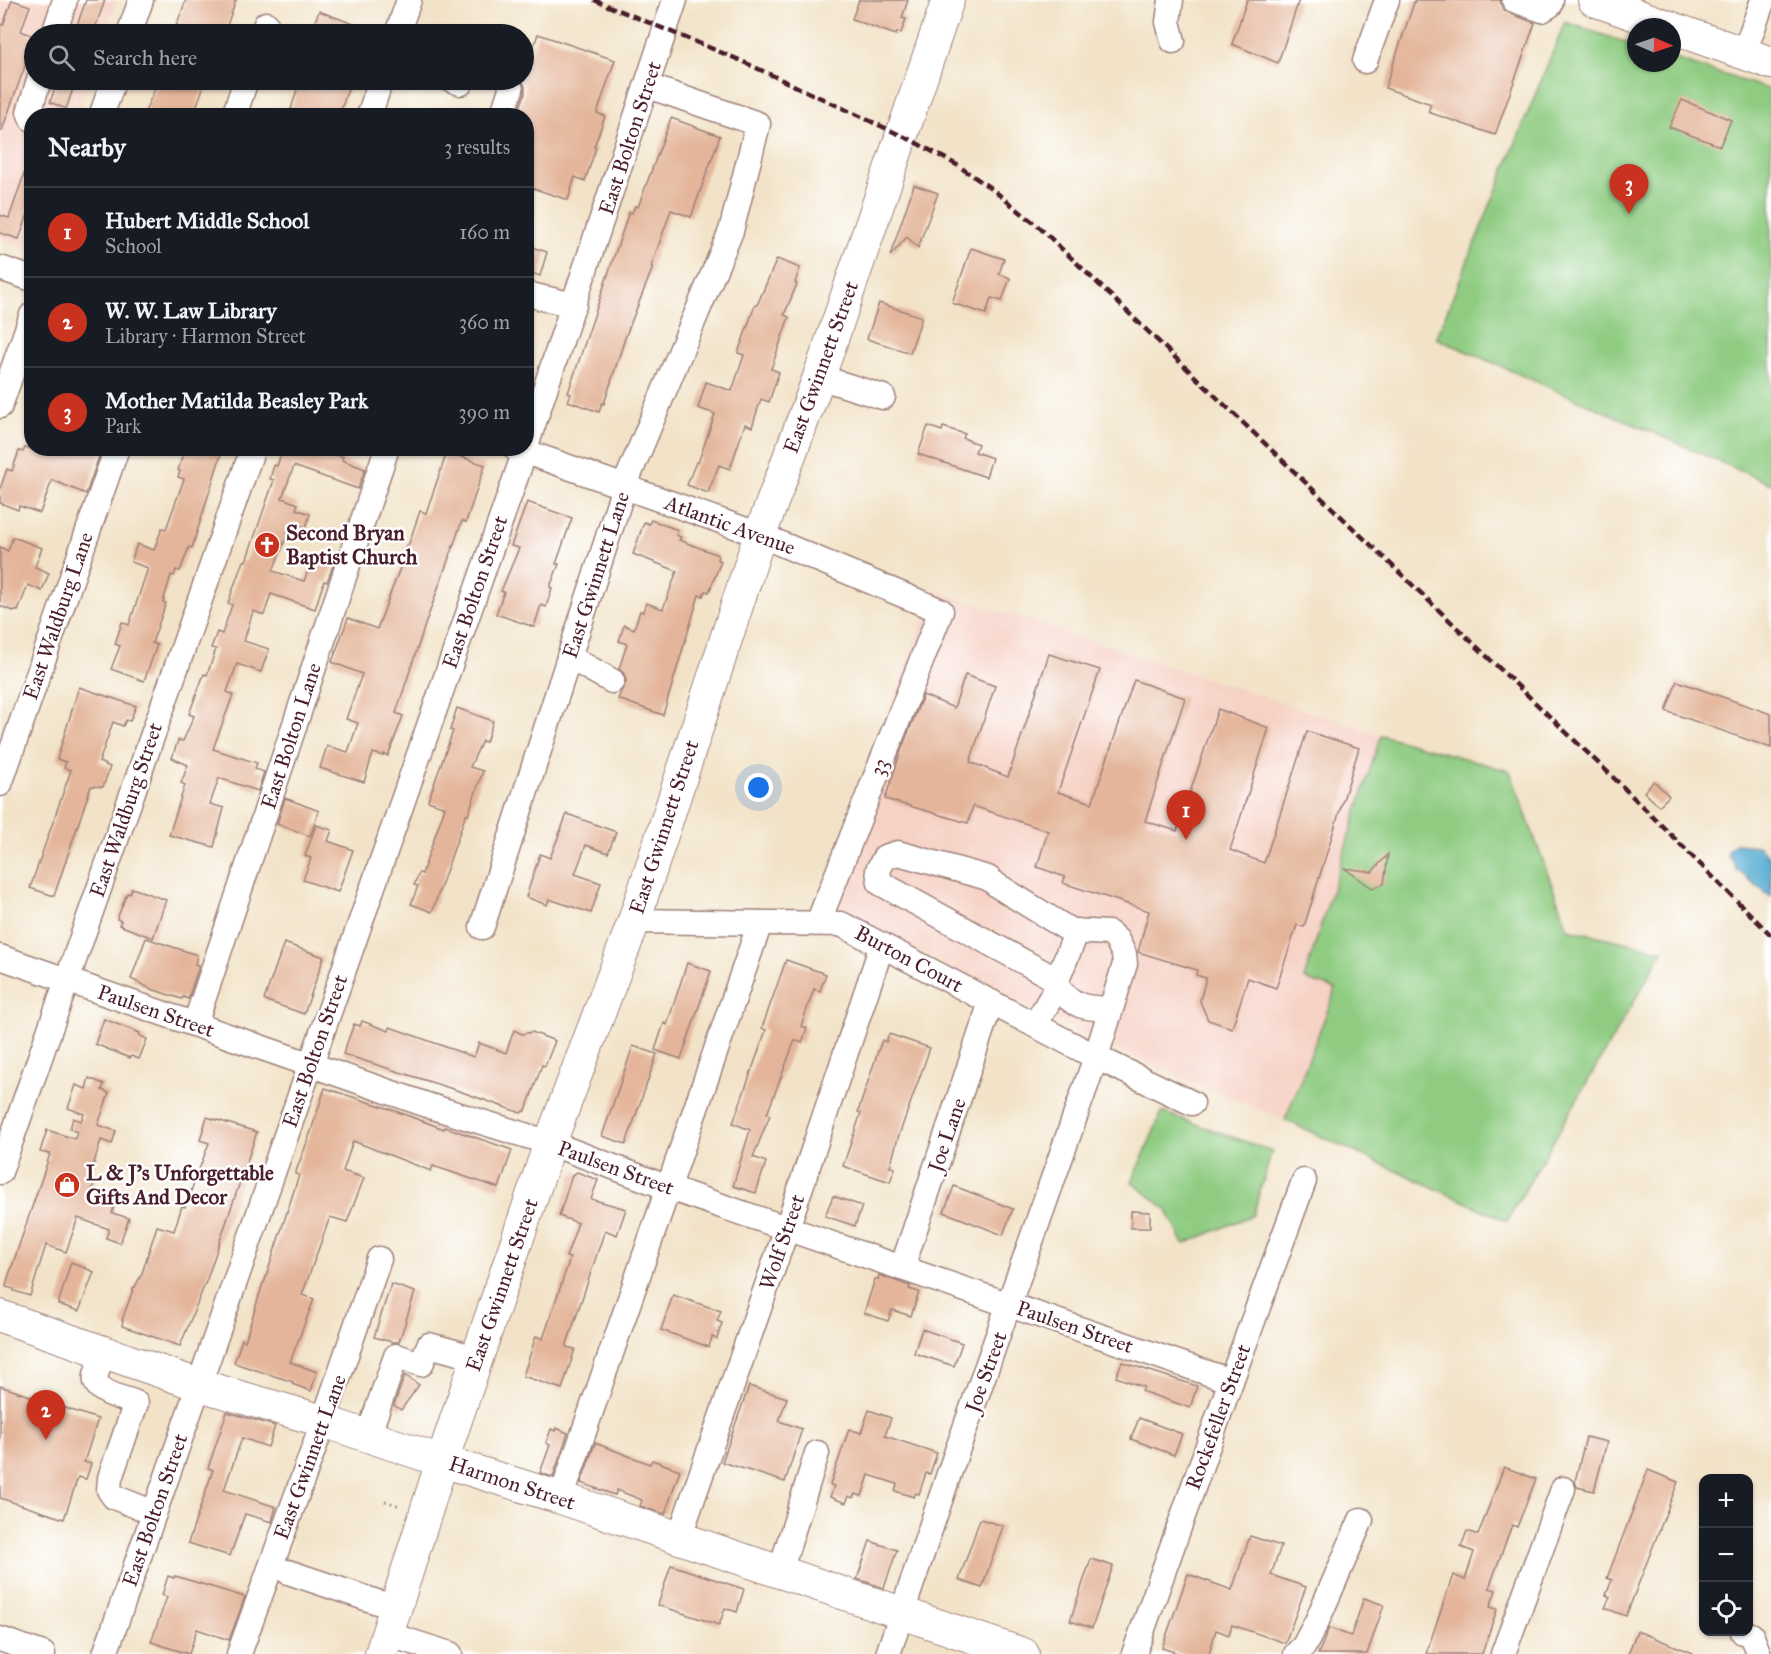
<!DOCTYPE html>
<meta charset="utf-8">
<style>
:root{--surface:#171b24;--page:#242831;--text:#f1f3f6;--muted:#9ea1a6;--line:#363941;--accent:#c8321e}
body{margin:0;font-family:"IM FELL Great Primer",serif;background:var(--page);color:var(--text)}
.controls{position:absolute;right:18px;bottom:18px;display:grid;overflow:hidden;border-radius:12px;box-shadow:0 2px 4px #0004}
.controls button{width:54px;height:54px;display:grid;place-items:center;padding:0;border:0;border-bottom:2px solid var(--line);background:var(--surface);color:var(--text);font:30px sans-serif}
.compass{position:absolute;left:1627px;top:18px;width:54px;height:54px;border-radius:50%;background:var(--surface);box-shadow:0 2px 4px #0004;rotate:92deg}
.you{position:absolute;left:759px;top:788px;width:21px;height:21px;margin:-15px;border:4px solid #fff;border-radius:50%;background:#1a73e8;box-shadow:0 0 0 9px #1a73e833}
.badge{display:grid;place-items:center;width:39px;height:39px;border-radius:50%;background:var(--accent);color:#fff;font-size:20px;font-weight:700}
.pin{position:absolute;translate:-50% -50px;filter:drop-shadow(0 2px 3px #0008)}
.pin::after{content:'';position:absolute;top:32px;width:21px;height:18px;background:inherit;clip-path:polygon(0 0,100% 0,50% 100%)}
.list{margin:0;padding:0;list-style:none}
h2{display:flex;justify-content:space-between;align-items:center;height:78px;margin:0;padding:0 24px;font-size:26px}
h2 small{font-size:20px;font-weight:400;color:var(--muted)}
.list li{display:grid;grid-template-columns:39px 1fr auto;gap:18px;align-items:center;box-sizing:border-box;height:90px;padding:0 24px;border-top:2px solid var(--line)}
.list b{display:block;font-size:22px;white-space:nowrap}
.list p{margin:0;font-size:20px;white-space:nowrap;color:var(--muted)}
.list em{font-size:20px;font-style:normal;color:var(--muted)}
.icon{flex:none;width:33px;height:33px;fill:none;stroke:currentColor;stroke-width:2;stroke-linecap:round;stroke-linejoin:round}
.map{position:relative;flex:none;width:1771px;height:1654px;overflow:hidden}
.search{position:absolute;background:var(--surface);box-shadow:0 2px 4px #0004;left:24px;top:24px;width:510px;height:66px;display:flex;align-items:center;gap:15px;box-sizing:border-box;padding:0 21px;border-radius:33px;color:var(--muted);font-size:22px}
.panel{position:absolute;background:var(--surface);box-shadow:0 2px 4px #0004;left:24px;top:108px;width:510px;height:348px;border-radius:24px}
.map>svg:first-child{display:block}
.built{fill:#f6d1c5}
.green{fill:#8fcc82;stroke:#6c7656;stroke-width:1.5}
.water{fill:#54acd1;stroke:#4f667e;stroke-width:1.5}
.building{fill:#e4b59a}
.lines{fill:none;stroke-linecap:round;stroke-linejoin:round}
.minor-casing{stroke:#9e817a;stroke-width:27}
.major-casing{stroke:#9e817a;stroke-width:34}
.path{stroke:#9e817a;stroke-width:3;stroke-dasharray:1.5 4.5;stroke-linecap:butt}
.minor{stroke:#fff;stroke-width:24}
.major{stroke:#fff;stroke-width:32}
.rail{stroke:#4a1f2b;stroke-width:4.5;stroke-dasharray:9 4.5;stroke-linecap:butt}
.labels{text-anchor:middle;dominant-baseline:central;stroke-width:5;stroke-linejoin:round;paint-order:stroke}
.street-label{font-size:21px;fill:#4a1f2b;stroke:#fff}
.poi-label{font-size:21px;font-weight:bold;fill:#4a1f2b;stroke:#fff;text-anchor:start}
</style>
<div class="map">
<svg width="1771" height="1654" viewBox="0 0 1771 1654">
<rect width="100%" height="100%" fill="#fff"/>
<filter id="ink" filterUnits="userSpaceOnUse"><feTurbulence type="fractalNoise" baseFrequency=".0167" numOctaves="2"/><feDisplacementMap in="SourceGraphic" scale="12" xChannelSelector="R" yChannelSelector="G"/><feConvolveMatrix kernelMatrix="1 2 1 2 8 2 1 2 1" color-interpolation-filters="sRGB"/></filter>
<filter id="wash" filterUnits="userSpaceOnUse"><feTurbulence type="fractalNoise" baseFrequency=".008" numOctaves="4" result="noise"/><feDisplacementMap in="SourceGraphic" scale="24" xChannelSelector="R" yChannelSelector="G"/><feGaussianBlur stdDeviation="1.35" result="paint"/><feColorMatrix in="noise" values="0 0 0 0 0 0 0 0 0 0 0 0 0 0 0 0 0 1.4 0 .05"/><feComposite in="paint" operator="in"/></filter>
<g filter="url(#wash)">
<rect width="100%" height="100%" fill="#f2e3c8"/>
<g class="built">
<path d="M0,0H117L105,34H34V80H90L78,115L32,116L31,250L0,238Z"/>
<path d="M934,590L1508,776L1499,1211L1113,1048L817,904Z"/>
</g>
<g class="green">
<path d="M1565,22L1636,46V63H1672V58L1771,90V484L1436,338Z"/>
<path d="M1381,735L1510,771L1568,929L1663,951L1507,1221L1285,1120L1336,989L1304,979Z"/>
<path d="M1162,1112L1272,1151L1253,1215L1184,1244L1166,1209L1132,1182Z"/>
</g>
<path class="water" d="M1735,844L1758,846L1771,858V897L1736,869L1735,864L1728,857V851Z"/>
<g id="blocks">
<g class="building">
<path d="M12,0L30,6L21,31L34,36V53L30,52L2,130H0V24L3,25Z"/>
<path d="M86,0H105L93,34H74Z"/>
<path d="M186,0H236L224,34H200L176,26Z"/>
<path d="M859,0H908L902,18L906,19L901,33L897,32L896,35L852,19Z"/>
<path d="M1247,0H1299L1278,63L1232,44Z"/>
<path d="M1415,0H1500L1503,9L1509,13L1535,23L1495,135L1428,112L1431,104L1385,88Z"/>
<path d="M319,11L377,33V34H310Z"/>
<path d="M538,34L615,60L597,113L605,116L594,147L596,148L585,181L575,177L568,200L526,186V116H517L525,93V87L522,80Z"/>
<path d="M58,80H76L66,109L50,102Z"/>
<path d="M159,80H206L193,116H143Z"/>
<path d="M300,80H351L339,116H312L291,109Z"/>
<path d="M1682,100L1731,120L1720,146L1669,127Z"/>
<path d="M671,118L720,136L691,217L671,210L651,267H653L625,338L604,404L602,403L599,412L568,401L571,394L568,393L629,212L632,213L635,206L638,207Z"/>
<path d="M29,160H32V203L19,239L0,233V215L9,218Z"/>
<path d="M914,185L938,193L918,248L907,237L890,256Z"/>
<path d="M526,245L547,252L540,276L526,271Z"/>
<path d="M971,248L1004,259L999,274L1010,278L1002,301L991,298L986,314L952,303Z"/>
<path d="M777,259L800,268L795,283L797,284L784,315L789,317L771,369L779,372L769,402L761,399L752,427L745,424L730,469L719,465L708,493L687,485L696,462L698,463L715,414L698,408L706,382L732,391L744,355L738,353L755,305H757Z"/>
<path d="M879,303L922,317L910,353L867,339Z"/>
<path d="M928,426L942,431L943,427L965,434L963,438L978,444L975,452L992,458L986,477L918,454Z"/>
<path d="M25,448H102L86,494L52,480L40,513L19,506L18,510L0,503V489L7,469L12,471L19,451L23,452Z"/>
<path d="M185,448H223L192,548L189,547L180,571L176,570L174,576L171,575L163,602L166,603L152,643L157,645L144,681L111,669L120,646L115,644L122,622L129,625L148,568L131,562L137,544L154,550L162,528L166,529L184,479L178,477L180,471L178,470Z"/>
<path d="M283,448H318L343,457L342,460L365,469L358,489L294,466L282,498L298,504L296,509L310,514L306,527L292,522L273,571L304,581L314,556L334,563L327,582L324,581L315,609L271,594L264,615L253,611L244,641L269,649L261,672L237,664L227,692L233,695L213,749L257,763L255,769L264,772L258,791L219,778L210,804L224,808L214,847L169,835L185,785L181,783L188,765L172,758L178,740L183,741L194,716L189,714L204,674L207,675L216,649L211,648L217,632L222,634L232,605L228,603L243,561H246L274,480L270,479L274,465L277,466Z"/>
<path d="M447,452L485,465L466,522L462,521L425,625L396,713L403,716L388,756L384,754L383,756L373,753L364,782L320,768L327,746L348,752L358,723L346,719L362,674L332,662L348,618L377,629L403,560L401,559L406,545L408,546L420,511L426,513Z"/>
<path d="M527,502L572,518L556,564H559L550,587L552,588L546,607L541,605L534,627L496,614L504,592L501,591L519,548L511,546Z"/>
<path d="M651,520L678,530L676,535L681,537L679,540L718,555L717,559L721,561L709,592L705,591L703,596L699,595L663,715L618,699L626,681L624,674L619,669L627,644L619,641L624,625L634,629L640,611L643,612L646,603L663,609L677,571L633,554L644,522L649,524Z"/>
<path d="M13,537L42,548L35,567L49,573L42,591L28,585L18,611L14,610L13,611L0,606V547L8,551Z"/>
<path d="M1049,654L1100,670L1058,792L1092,803L1134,680L1185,698L1145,821L1177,831L1218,709L1269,728L1230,850L1264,863L1307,731L1359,748L1304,927L1297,925L1276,988L1248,978L1232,1028L1208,1020L1200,1001L1206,978L1196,975L1197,970L1138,952L1149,911L1063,883L1065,877L1037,867L1048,831L973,806L968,823L885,799L902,748L923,695L954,708L965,675L995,686L970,762L1008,777Z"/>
<path d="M1677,681L1771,714V748L1666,711Z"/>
<path d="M79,687L136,706L130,721L126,720L123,726L113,722L99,762L110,767L103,787L91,786L54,896L30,888L71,770L64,768L66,762L57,759Z"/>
<path d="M457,708L493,721L486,742L482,741L470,767L483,771L468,815L466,814L432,912L411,904L418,886L414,885L419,873L422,874L445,807L428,801L453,731L450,730Z"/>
<path d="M1654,781L1669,796L1659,806L1644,792Z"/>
<path d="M285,798L319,811L310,836L277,824Z"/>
<path d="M567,814L616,832L608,853L586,845L575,874L601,883L591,913L549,899L547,905L526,897L540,854L550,858Z"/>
<path d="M316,825L332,830L328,841L353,850L338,892L303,880L311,858L305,856Z"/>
<path d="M1388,854L1384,884L1372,888L1344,868L1372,872Z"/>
<path d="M132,888L166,900L153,938L119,925L121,921L117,919L127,893L130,894Z"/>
<path d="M146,938L197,955L195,964L199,966L188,999L183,997L182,999L151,989L131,979Z"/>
<path d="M284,943L324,957L304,1014L264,1000Z"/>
<path d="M786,960L826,974L820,991L814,989L801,1026L807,1028L802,1043L795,1040L767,1114L770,1115L753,1157L766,1162L756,1193L733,1186L750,1130L733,1123L766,1030L762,1028Z"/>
<path d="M687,963L711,971L681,1059L655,1050L664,1023L667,1025Z"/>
<path d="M104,1019L140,1033L139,1035L147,1039L139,1059L131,1056L130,1058L95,1044Z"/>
<path d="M362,1021L389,1031L390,1027L474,1057L479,1043L506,1053L514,1030L522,1034L532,1032L555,1041L545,1066L542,1065L526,1110L521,1113L459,1091L343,1054L354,1024L360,1026Z"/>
<path d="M889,1034L930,1048L898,1138L890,1167L895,1168L890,1182L843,1166L861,1113L858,1112L877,1054L882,1040L886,1042Z"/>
<path d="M633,1046L657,1054L626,1144L602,1136Z"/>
<path d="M89,1078L104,1084L102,1090L109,1093L98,1125L116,1131L112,1144L101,1140L89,1179L95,1181L90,1194L115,1203L112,1213L129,1218L120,1243L106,1238L109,1229L78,1218L66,1252L46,1245L30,1296L14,1291V1289L6,1287L7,1281L50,1154L40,1152L47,1130L75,1139L77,1132L70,1129L73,1118L81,1121L84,1114L68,1108L76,1085L86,1089Z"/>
<path d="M325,1088L390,1109L444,1129L445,1127L512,1150L499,1188L433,1166L431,1171L353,1141L343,1171L364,1178L347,1222L330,1217L302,1295L314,1299L290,1362L317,1372L311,1391L292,1384L293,1382L234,1363L242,1339L245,1341L263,1283H264L299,1175L295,1174L309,1137Z"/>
<path d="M207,1117L257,1132L207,1279L180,1346L122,1326L123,1320H122L134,1287H135L142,1273L157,1226L174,1231L182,1206L185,1207L209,1143L200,1140Z"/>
<path d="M577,1172L598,1180L591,1199L626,1209L617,1235L605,1230L566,1347L575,1349L562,1389L523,1376L536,1336L543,1339L570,1258L566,1257L578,1223L559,1216L572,1175Z"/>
<path d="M954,1186L1013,1209L1003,1235L944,1212Z"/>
<path d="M833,1196L862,1206L855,1226L825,1216Z"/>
<path d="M1131,1211L1150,1212V1228H1131Z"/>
<path d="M71,1262L94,1272L79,1311L58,1304Z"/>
<path d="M879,1275L910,1286L909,1289L919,1292L911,1316L892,1310L888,1321L864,1313L875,1279L878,1280Z"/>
<path d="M391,1284L415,1292L399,1342H392L374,1337Z"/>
<path d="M673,1295L721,1311L717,1321L722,1323L717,1339L712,1337L709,1347L661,1330Z"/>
<path d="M922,1329L962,1343L954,1366L914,1353Z"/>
<path d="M1122,1362L1197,1386L1190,1408L1142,1391L1144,1387L1116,1377Z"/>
<path d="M405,1375L419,1385L401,1410L394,1405Z"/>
<path d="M0,1386L98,1419L84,1462L91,1464L86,1479L78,1477L64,1519L0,1498Z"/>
<path d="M749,1386L787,1398L779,1421L802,1429L785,1482L722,1462Z"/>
<path d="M869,1410L891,1418L885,1436L937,1453L930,1474L926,1473L919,1494L916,1493L914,1497L895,1491L897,1484L869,1475L862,1496L855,1494L853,1498L849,1496L846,1503L830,1497L834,1486L830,1485L849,1429L861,1433Z"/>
<path d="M227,1412L275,1426L268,1447L242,1438L224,1490L276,1507L272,1522L245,1514L230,1556L188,1543L213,1470L208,1468Z"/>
<path d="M1139,1418L1182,1434L1174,1455L1131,1439Z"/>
<path d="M556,1428L568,1433L553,1477L540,1473L550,1445L546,1443L551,1429L555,1431Z"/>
<path d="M1586,1437L1607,1442L1594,1491L1577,1487L1575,1481Z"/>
<path d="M595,1443L650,1464L652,1460L680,1470L665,1514L640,1506L642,1500L617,1490L615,1495L581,1483Z"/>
<path d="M1504,1467L1536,1479L1517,1527L1512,1525L1489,1588L1496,1590L1490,1607L1497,1609L1482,1654H1426L1453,1575L1465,1580L1474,1552L1461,1547L1467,1531L1478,1535Z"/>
<path d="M1648,1470L1678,1482L1626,1616L1605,1608L1610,1597L1606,1595L1612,1580L1607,1578Z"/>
<path d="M980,1519L1003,1526L982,1588L959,1580Z"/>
<path d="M1250,1536L1281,1546L1271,1575L1306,1587L1285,1643L1232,1625L1229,1635L1216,1630L1209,1654H1180L1162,1648L1188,1574L1232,1590Z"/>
<path d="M870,1541L897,1550L884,1588L857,1579Z"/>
<path d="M1091,1559L1113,1566L1092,1628L1070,1621Z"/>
<path d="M671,1565L744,1589L737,1612L725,1608L719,1625L658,1605Z"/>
<path d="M168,1576L174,1578L175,1576L245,1597L229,1640L197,1629L189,1654L151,1642L167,1597L162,1595Z"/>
<path d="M1364,1598L1384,1605L1367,1654H1318L1329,1628L1351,1636Z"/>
<path d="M1637,1631L1693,1653L1692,1654H1628Z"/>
</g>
</g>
</g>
<g filter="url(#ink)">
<use href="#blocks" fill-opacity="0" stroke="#9e817a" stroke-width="1.5"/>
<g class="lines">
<g class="minor-casing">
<g id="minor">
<path d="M1171,0L1168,22L1173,41"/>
<path d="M1514,0L1542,10L1550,5L1551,0"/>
<path d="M54,34L65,0"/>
<path d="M129,34L141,0"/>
<path d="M262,34L266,24"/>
<path d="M397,34L409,0"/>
<path d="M1744,53L1763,0"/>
<path d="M1365,61L1387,0"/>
<path d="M452,80L461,83"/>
<path d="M101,116L114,80"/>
<path d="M234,116L246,80"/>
<path d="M369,116L381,80"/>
<path d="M502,116L511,89"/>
<path d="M32,119L29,112L39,80"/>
<path d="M0,268L32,279"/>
<path d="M526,294L574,305"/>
<path d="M819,377L883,397"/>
<path d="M0,406L32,315"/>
<path d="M526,446L675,0"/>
<path d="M515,448L760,535L941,611L818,923"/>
<path d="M569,657L612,681"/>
<path d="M0,784L117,448"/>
<path d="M634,921L841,924L1096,1057L1192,1103"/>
<path d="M482,927L624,487L731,231L758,124L648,86"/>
<path d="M0,957L430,1106L550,1143L669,1188L1231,1381"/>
<path d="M1057,980L1077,931"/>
<path d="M195,1024L387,448"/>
<path d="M1035,1025L1057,987"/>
<path d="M0,1172L253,448"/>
<path d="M902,1268L991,1002"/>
<path d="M105,1352C102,1360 97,1368 96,1375C92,1393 124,1398 136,1403L110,1478L109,1490L114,1497L154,1513"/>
<path d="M368,1436L396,1356L421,1364L429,1345L477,1358"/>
<path d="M561,1498L760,923"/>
<path d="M679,1538L787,1228L882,945"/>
<path d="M288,1572L395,1608"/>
<path d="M780,1572L817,1453"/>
<path d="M1743,1632L1751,1635L1759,1654"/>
<path d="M387,1634L450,1654"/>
<path d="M0,1639L43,1654"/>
<path d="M105,1654L526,448"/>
<path d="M239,1654L320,1431L379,1259"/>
<path d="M888,1654L951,1468L1096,1057L1125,964L1124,954L1117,940L1109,933L1071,931L998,886L988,878L898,853L885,857L878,870L880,883L1057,980V987C1075,1008 1085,1008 1111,1009"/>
<path d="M1134,1654L1231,1381L1304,1181"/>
<path d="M1296,1654L1304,1646L1317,1621L1361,1520"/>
<path d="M1503,1654L1563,1489"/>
</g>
</g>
<g class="major-casing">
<g id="major">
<path d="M1594,0L1670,27"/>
<path d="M1672,28L1771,63"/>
<path d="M0,1316L199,1385L323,1421L442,1461L561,1498L1023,1654"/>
<path d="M381,1654L442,1461L550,1143L634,921L760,535L819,377L948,0"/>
</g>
</g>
<path class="path" d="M385,1501L400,1506"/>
<use href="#minor" class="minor"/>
<use href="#major" class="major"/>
<path class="rail" d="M594,0L737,59L911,140L957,165L992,189L1039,227L1618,782L1771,935"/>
</g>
</g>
<defs>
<g id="church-disc" transform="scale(1.35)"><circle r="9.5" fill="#c8321e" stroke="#fff"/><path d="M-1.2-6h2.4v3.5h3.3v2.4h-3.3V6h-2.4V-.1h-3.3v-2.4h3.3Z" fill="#fff"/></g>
<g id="shop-disc" transform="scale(1.35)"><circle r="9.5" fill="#c8321e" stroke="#fff"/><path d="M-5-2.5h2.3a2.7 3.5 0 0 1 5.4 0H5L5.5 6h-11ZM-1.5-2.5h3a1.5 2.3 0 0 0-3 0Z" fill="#fff"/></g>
</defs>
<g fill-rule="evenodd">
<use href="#church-disc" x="267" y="545"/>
<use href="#shop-disc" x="67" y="1185"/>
</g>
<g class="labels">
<g class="street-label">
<text transform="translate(630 138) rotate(-72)">East Bolton Street</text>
<text transform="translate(821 367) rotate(-70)">East Gwinnett Street</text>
<text transform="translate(730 525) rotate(20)">Atlantic Avenue</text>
<text transform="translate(596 575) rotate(-72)">East Gwinnett Lane</text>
<text transform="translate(475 592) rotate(-71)">East Bolton Street</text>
<text transform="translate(58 616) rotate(-71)">East Waldburg Lane</text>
<text transform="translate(291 736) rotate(-72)">East Bolton Lane</text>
<text transform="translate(879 767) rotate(-69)">33</text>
<text transform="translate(126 810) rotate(-71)">East Waldburg Street</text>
<text transform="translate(664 827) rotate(-72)">East Gwinnett Street</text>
<text transform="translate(909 959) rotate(28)">Burton Court</text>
<text transform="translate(156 1011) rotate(19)">Paulsen Street</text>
<text transform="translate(315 1051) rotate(-71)">East Bolton Street</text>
<text transform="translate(947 1135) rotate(-71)">Joe Lane</text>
<text transform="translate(616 1168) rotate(20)">Paulsen Street</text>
<text transform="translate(782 1242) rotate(-71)">Wolf Street</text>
<text transform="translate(502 1285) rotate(-71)">East Gwinnett Street</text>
<text transform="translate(1075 1327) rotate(19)">Paulsen Street</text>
<text transform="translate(986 1372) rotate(-70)">Joe Street</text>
<text transform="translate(1218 1417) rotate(-70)">Rockefeller Street</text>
<text transform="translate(310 1457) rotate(-70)">East Gwinnett Lane</text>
<text transform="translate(512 1483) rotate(18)">Harmon Street</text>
<text transform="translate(155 1510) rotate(-71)">East Bolton Street</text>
</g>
<g class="poi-label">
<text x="286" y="533">Second Bryan<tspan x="286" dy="24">Baptist Church</tspan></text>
<text x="86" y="1173">L &amp; J's Unforgettable<tspan x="86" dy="24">Gifts And Decor</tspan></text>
</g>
</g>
</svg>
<div class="controls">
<button>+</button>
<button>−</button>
<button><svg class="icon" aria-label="locate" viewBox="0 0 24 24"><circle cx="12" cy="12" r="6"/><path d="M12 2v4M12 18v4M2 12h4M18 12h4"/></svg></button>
</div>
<svg class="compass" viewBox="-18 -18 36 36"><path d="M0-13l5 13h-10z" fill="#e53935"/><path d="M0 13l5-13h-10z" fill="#9ea1a6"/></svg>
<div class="you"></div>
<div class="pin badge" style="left:1186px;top:840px">1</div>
<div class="pin badge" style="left:46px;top:1440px">2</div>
<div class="pin badge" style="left:1629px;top:214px">3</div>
<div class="search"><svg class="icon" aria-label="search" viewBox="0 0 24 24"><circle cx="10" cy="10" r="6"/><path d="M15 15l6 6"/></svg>Search here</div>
<section class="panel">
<h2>Nearby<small>3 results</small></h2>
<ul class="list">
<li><span class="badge">1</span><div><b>Hubert Middle School</b><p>School</p></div><em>160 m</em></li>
<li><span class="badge">2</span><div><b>W. W. Law Library</b><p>Library · Harmon Street</p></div><em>360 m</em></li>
<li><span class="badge">3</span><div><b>Mother Matilda Beasley Park</b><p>Park</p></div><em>390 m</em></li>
</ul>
</section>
</div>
